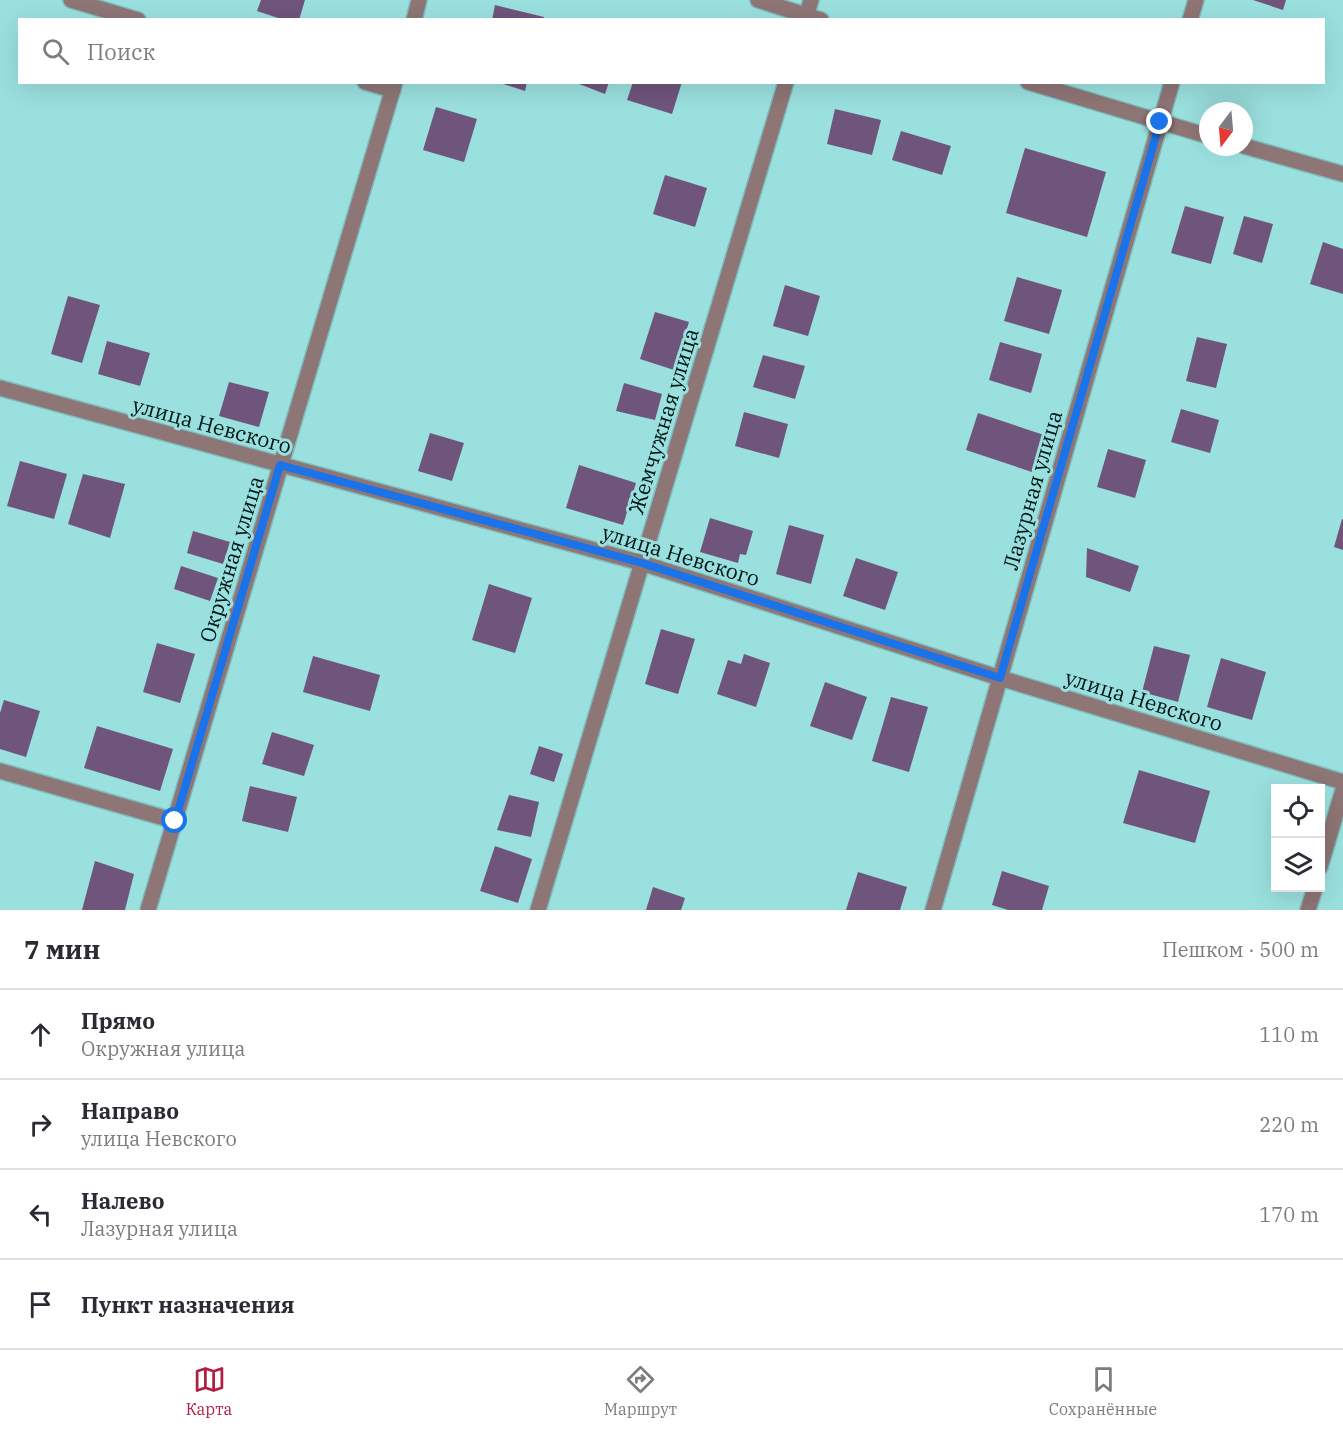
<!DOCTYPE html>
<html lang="ru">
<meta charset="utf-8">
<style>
:root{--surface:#fff;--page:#f7f7f7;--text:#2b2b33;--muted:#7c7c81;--line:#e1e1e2;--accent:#b11e40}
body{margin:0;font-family:"IBM Plex Serif",serif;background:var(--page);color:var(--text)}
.controls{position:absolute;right:18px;bottom:18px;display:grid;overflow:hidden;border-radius:0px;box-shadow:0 6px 24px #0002}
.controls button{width:54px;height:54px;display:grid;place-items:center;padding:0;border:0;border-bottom:2px solid var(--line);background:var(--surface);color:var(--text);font:30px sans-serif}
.compass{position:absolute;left:1199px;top:102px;width:54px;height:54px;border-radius:50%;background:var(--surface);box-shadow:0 6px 24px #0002;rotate:196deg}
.stop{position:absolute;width:18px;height:18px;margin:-14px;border:4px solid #1a73e8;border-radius:50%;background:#fff}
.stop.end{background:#1a73e8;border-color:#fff;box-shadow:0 2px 6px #0008}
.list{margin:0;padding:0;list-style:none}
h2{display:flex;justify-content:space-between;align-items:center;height:78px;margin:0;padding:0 24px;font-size:26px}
h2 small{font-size:20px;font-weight:400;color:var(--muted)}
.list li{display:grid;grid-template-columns:39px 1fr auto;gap:18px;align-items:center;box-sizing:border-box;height:90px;padding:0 24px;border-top:2px solid var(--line)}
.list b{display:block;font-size:22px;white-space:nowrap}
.list p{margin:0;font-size:20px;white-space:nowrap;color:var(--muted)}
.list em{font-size:20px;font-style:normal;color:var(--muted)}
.icon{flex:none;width:33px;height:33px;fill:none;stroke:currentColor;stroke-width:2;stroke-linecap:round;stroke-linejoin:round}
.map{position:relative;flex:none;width:1343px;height:910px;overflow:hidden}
.search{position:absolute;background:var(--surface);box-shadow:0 6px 24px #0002;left:18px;right:18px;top:18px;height:66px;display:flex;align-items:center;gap:15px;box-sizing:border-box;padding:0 21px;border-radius:0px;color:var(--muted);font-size:22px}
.sheet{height:438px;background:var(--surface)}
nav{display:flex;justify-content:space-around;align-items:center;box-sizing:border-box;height:84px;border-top:2px solid var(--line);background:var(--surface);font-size:16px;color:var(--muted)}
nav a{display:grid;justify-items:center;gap:3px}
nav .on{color:var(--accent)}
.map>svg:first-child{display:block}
.building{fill:#6f547c}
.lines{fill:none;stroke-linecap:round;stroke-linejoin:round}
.minor-casing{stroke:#7ebbbb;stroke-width:18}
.minor{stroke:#8e7576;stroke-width:15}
.route{stroke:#1a73e8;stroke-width:8}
.labels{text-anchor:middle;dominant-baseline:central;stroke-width:6;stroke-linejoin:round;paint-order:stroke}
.street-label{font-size:21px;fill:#001515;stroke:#9ae0df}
</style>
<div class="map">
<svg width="1343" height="910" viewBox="0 0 1343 910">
<rect width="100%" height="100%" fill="#9ae0df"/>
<g class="building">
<path d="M261,0H305L299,20H284L257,11Z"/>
<path d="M1253,0H1286L1283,10Z"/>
<path d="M495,5L544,17V20H492Z"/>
<path d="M497,82H527L525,91Z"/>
<path d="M574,82H609L605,94Z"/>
<path d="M633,82H682L672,114L627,100Z"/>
<path d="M436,107L477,119L464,162L423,150Z"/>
<path d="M835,109L881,120L872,155L827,144Z"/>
<path d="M901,131L951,146L942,175L892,160Z"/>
<path d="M1025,148L1106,172L1087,237L1006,213Z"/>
<path d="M665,175L707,188L695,227L653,214Z"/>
<path d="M1185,206L1224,217L1211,264L1171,253Z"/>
<path d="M1244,216L1273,224L1262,263L1233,254Z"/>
<path d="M1323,242L1343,249V294L1310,284Z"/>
<path d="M1017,277L1062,290L1049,334L1004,321Z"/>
<path d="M785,285L820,296L808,336L773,326Z"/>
<path d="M68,296L100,305L82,363L51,354Z"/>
<path d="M655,312L689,322L674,370L640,359Z"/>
<path d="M1197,337L1227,344L1216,388L1186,381Z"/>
<path d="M107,341L150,353L140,386L98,374Z"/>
<path d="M1000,342L1042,354L1031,393L989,380Z"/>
<path d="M763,355L805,366L795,399L753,387Z"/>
<path d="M229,382L269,392L259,427L219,416Z"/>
<path d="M624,383L662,394L655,420L616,411Z"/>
<path d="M1181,409L1219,420L1210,453L1171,442Z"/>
<path d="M744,412L788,424L779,458L735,446Z"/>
<path d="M978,413L1044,435L1032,472L966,450Z"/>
<path d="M430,433L464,443L452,481L418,471Z"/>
<path d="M1108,449L1146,460L1135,498L1097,487Z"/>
<path d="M20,461L67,474L54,519L7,506Z"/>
<path d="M579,465L636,483L623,525L566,508Z"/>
<path d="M83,474L125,484L110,538L68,524Z"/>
<path d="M710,518L753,531L746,555L740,554L738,563L700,552Z"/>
<path d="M1342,519H1343V550L1334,547Z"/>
<path d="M789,525L824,535L811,584L776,574Z"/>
<path d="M193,531L230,542L223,564L187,553Z"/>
<path d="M1087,548L1139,566L1130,592L1086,577Z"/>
<path d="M856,558L898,572L885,610L843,596Z"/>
<path d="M181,566L218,578L210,601L174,589Z"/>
<path d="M489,584L532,598L515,653L472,640Z"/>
<path d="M661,629L695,639L678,694L645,684Z"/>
<path d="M157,643L195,654L180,703L143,692Z"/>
<path d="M1154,646L1190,655L1178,702L1142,692Z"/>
<path d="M744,654L770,663L756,707L717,694L728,660L741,664Z"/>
<path d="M313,656L380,675L370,711L303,692Z"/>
<path d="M1221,658L1266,672L1252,720L1207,707Z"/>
<path d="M825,682L867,697L852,740L810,726Z"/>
<path d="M891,697L928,707L909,772L872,761Z"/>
<path d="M4,700L40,711L26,757L0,749V713Z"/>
<path d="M97,726L173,749L160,791L84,768Z"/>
<path d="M272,732L314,745L304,776L262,764Z"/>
<path d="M539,746L563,754L554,782L530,774Z"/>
<path d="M1139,770L1210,791L1195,843L1123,823Z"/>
<path d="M250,786L297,797L288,832L242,821Z"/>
<path d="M509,795L539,802L531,837L497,830Z"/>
<path d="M495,846L532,859L518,903L480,891Z"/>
<path d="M95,861L134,874L125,910H82Z"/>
<path d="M1002,871L1049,886L1042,910H1008L992,905Z"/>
<path d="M858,872L907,887L900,910H846Z"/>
<path d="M653,887L685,898L681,910H646Z"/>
</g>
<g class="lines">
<g class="minor-casing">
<g id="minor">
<path d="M71,0L138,20"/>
<path d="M758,0L821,20"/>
<path d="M414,20L419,0"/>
<path d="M805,20L811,0"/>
<path d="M1190,20L1196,0"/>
<path d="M365,82L393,90"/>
<path d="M1028,82L1208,136"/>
<path d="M1244,146L1343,174"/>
<path d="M0,388L642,563L1000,678L1343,782"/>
<path d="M0,771L175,821"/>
<path d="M1320,867L1343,790"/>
<path d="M148,910L395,82"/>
<path d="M538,910L786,82"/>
<path d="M933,910L1172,82"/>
<path d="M1308,910L1315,888"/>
</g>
</g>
<use href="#minor" class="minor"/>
</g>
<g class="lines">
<path class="route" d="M175,821L280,465L642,563L1000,678L1160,122"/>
</g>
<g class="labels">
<g class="street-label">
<text transform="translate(663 421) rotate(-73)">Жемчужная улица</text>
<text transform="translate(212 425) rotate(15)">улица Невского</text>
<text transform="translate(1032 490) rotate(-74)">Лазурная улица</text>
<text transform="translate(681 555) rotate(17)">улица Невского</text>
<text transform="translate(231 559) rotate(-73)">Окружная улица</text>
<text transform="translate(1144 700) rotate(17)">улица Невского</text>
</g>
</g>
</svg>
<div class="controls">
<button><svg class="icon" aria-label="locate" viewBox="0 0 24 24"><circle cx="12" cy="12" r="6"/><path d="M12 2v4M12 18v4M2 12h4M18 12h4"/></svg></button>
<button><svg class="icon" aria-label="layers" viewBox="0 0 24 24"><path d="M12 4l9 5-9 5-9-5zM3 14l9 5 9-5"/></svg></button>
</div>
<svg class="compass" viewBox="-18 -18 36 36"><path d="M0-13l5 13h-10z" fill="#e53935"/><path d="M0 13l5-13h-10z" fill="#7c7c81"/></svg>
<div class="stop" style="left:175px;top:821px"></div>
<div class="stop end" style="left:1160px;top:122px"></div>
<div class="search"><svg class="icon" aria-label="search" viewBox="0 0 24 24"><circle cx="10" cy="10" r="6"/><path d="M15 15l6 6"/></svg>Поиск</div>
</div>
<section class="sheet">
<h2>7 мин<small>Пешком · 500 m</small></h2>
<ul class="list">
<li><svg class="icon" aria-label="ahead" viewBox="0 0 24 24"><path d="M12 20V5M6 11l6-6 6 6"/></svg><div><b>Прямо</b><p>Окружная улица</p></div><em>110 m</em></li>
<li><svg class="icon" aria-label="right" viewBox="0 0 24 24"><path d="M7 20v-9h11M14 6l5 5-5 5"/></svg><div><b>Направо</b><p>улица Невского</p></div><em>220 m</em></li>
<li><svg class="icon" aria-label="left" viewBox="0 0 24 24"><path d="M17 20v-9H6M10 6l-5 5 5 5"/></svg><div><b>Налево</b><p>Лазурная улица</p></div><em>170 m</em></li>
<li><svg class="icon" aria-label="arrive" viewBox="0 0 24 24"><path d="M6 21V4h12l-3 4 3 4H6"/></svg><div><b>Пункт назначения</b></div></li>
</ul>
</section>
<nav>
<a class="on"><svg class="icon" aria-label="map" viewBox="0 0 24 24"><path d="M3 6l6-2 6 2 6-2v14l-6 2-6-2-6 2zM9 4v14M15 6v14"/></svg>Карта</a>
<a><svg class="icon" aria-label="directions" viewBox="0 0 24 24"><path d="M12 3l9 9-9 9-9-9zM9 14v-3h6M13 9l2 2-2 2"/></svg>Маршрут</a>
<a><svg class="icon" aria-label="saved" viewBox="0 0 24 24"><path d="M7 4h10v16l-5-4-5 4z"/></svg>Сохранённые</a>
</nav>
